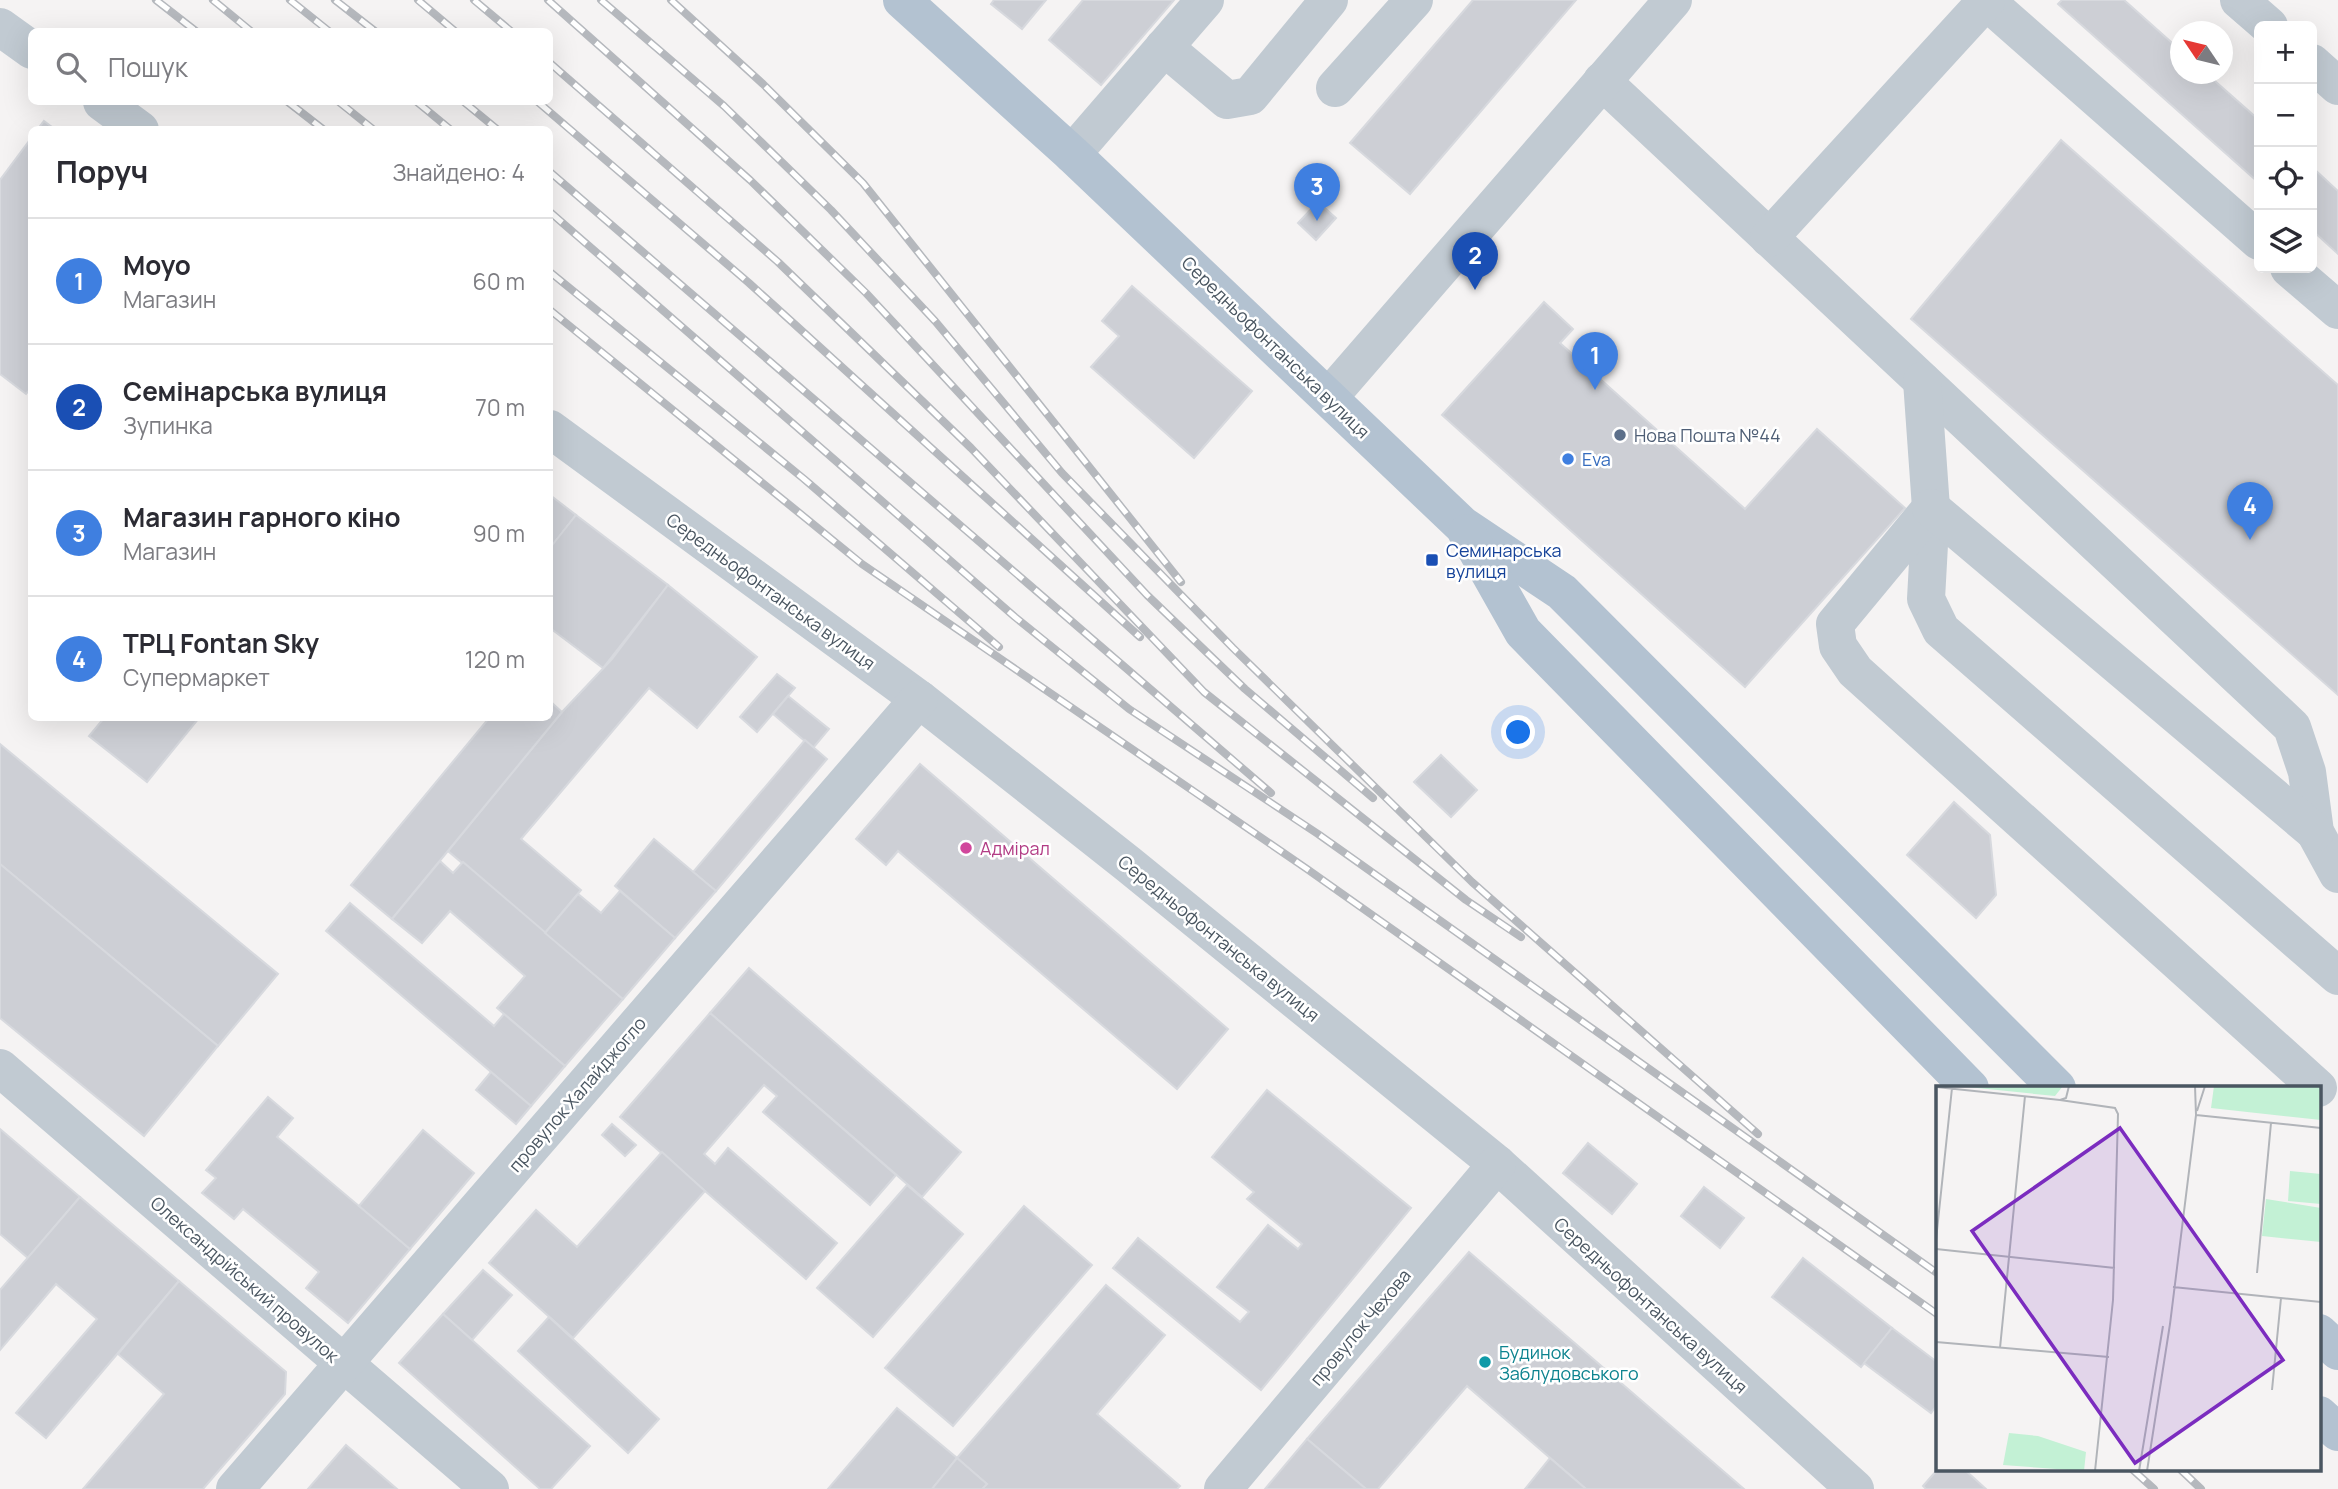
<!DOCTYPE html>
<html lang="uk">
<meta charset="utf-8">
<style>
:root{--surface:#fff;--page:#f7f7f7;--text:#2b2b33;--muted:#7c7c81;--line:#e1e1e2;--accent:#1a73e8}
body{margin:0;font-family:Manrope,sans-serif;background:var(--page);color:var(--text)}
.controls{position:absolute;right:21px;top:21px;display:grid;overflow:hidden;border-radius:10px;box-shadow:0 7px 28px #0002}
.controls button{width:63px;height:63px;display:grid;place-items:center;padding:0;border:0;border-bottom:2px solid var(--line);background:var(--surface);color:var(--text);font:35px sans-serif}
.compass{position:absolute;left:2170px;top:21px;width:63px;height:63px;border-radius:50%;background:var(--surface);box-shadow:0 7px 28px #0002;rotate:305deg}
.you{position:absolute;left:1519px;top:733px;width:24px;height:24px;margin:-18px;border:5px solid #fff;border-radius:50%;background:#1a73e8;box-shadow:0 0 0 10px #1a73e833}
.badge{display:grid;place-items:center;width:46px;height:46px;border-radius:50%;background:var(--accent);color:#fff;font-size:23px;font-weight:700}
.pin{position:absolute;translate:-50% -58px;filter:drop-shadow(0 2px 4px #0008)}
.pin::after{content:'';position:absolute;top:37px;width:24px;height:21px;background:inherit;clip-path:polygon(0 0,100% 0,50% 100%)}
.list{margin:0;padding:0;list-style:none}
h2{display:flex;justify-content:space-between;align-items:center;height:91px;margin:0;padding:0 28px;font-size:30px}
h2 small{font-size:23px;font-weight:400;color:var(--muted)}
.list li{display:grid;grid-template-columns:46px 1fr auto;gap:21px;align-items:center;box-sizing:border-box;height:126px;padding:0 28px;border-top:2px solid var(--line)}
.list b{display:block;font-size:26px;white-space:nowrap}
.list p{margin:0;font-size:23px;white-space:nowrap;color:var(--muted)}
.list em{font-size:23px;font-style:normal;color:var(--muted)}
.icon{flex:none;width:38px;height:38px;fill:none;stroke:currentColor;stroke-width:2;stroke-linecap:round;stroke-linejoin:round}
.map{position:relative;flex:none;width:2338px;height:1489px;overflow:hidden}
.search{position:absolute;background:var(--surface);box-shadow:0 7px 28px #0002;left:28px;top:28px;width:525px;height:77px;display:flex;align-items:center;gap:18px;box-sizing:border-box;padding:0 24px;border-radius:10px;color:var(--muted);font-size:26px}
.panel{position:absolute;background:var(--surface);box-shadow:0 7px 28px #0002;left:28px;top:126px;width:525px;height:595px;border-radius:10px}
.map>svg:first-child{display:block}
.building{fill:#cdcfd5;stroke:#d7d9de;stroke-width:2}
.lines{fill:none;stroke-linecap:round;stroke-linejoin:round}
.minor{stroke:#c1cad2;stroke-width:38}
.major{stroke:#b3c2d1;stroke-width:38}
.rail-casing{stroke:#b5b8bd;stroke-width:8}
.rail{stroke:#fff;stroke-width:5;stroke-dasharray:16;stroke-linecap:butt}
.service-dot{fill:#5c6f8a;stroke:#fff;stroke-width:2.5}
.shop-dot{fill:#3f7fe0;stroke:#fff;stroke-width:2.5}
.transit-dot{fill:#1a4fb4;stroke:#fff;stroke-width:2.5}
.hotel-dot{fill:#d1479c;stroke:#fff;stroke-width:2.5}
.culture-dot{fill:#0f9aa8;stroke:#fff;stroke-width:2.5}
.labels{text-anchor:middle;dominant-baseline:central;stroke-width:5;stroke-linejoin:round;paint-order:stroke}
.street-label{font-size:18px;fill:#4a5661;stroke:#fff}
.service-label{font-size:18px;fill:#4e5e75;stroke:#fff;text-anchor:start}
.shop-label{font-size:18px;fill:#366cbe;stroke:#fff;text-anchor:start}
.transit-label{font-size:18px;fill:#164399;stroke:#fff;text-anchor:start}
.hotel-label{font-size:18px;fill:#b23c85;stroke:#fff;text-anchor:start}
.culture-label{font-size:18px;fill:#0d838f;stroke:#fff;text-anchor:start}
.inset-road{fill:none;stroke:#b1b4b9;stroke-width:2}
.view{fill:#7b2cbf;fill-opacity:0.15;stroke:#7b2cbf;stroke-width:3.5}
.inset-edge{fill:none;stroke:#4a5661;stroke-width:3.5}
</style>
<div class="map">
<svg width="2338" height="1489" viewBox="0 0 2338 1489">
<rect width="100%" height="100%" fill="#f5f3f3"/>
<g class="building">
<path d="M994,0H1046L1022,29L991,4Z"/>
<path d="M1083,0H1174L1101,85L1049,40Z"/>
<path d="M1473,0H1576L1410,194L1350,143Z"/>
<path d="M2062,0H2124L2180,50V74H2207L2259,120V183L2058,4Z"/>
<path d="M44,121L56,130H37Z"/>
<path d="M32,137V387L26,394L0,374V180Z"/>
<path d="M2061,140L2338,385V695L1911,319Z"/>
<path d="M2312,167L2338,191V254L2312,230Z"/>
<path d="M1318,202L1336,218L1316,240L1298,223Z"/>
<path d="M1132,286L1252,391L1194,458L1091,367L1119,336L1102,321Z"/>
<path d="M1544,302L1573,329L1560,343L1745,509L1817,429L1905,508L1745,687L1442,415Z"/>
<path d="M550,495L576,515L550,548Z"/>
<path d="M576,515L668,585L603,668L550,628V548Z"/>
<path d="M668,585L757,657L697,728L649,688L521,839L581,890L545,933L448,851L562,712L612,659Z"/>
<path d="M777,674L795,688L757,732L740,717Z"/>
<path d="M788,696L829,729L813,748L773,714Z"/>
<path d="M550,701L562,712L392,919L351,885L489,718H550Z"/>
<path d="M104,718H199L147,782L89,736Z"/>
<path d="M805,740L827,759L716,891L693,872Z"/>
<path d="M0,744L278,974L218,1046L0,864Z"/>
<path d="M1441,755L1477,790L1451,817L1414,782Z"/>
<path d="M920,764L1228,1029L1177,1089L898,851L886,865L856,839Z"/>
<path d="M1954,802L1990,835L1996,895L1976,918L1907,855Z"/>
<path d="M654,839L716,891L675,938L615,886Z"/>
<path d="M440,861L453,873L463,862L623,999L565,1066L497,1008L525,976L450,911L422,943L392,919Z"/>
<path d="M0,864L218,1046L144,1136L0,1018Z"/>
<path d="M620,891L675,938L623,999L545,933L578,894L601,913Z"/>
<path d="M350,903L494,1026L504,1014L565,1066L531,1106L326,931Z"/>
<path d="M749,968L961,1152L922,1197L710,1013Z"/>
<path d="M710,1013L896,1175L870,1205L763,1112L777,1096L764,1085L704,1154L715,1164L728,1148L837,1243L806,1279L620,1117Z"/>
<path d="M491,1072L531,1106L516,1124L476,1090Z"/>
<path d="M1267,1090L1411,1208L1261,1390L1113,1268L1138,1238L1240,1322L1249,1312L1217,1287L1268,1225L1298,1249L1302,1244L1247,1199L1254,1192L1212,1157Z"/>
<path d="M268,1097L293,1118L277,1137L410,1249L348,1323L306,1288L319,1272L243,1209L234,1219L202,1193L216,1178L206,1170Z"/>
<path d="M612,1124L636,1145L625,1156L602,1135Z"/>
<path d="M0,1129L80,1197L28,1258L0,1234Z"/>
<path d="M423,1130L474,1173L410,1249L359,1206Z"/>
<path d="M1588,1143L1637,1184L1612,1214L1563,1173Z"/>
<path d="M662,1152L705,1191L573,1338L489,1263L536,1210L577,1247Z"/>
<path d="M907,1185L963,1234L873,1337L817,1288Z"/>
<path d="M1704,1187L1744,1218L1720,1248L1681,1216Z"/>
<path d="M80,1197L179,1281L46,1438L16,1413L97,1319L56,1284L0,1350V1290Z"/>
<path d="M1024,1206L1092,1265L953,1426L885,1368Z"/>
<path d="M1469,1252L1570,1339L1744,1489H1586L1467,1386L1378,1489H1366L1307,1439Z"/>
<path d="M1803,1258L1892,1328L1861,1367L1772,1297Z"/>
<path d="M483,1270L512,1295L472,1340L443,1314Z"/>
<path d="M179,1281L286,1372L285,1394L203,1489H83L164,1394L118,1354Z"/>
<path d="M1106,1285L1165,1335L1097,1414L1180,1486L1177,1489H982L987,1484L957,1458Z"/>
<path d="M443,1314L590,1446L551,1489H540L399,1363Z"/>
<path d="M549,1317L659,1419L628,1453L518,1351Z"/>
<path d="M1892,1328L1937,1362V1405L1931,1413L1864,1363Z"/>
<path d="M897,1408L957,1458L932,1489H828Z"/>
<path d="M1307,1439L1366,1489H1265Z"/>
<path d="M346,1445L397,1489H308Z"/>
<path d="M957,1458L987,1484L982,1489H932Z"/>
<path d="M1550,1458L1586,1489H1525Z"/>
<path d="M1937,1470H1965L1986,1489H1926L1923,1486Z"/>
</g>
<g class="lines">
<g class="minor">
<path d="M1985,0L2259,241"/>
<path d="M2239,0L2269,26"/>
<path d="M0,27L32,50"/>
<path d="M1164,47L1227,100L1250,96L1329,0"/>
<path d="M2312,63L2338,86"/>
<path d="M1602,81L2292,727L2307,772L2315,832L2338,874"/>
<path d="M1335,88L1414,0"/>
<path d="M102,102L140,130"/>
<path d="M1072,154L1205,0"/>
<path d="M1769,238L1986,1"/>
<path d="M2289,268L2338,310"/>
<path d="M1922,381L1931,508L1926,599L1941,630L2338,976"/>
<path d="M1329,397L1673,0"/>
<path d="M550,429L919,699L1128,864L1497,1164L1855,1489"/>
<path d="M1931,508L1835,624L1838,646L1855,671L2318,1088"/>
<path d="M1931,508L2315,832"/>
<path d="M0,1068L490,1489"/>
<path d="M235,1489L919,699"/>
<path d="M1223,1489L1497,1164"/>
</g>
<g class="major">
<path d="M902,0L1072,154L1462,525L1562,592L2057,1088"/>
<path d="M1467,533L1523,632L1970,1088"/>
<path d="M2319,1333L2338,1351"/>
<path d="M2319,1415L2338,1432"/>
</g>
<g class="rail-casing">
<g id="rail">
<path d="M156,0L197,32"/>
<path d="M213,0L252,32"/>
<path d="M290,0L330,32"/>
<path d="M335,0L376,32"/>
<path d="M418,0L456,32"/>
<path d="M474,0L512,32"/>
<path d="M548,0L750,180L866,293L1147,595L1245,689L1373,798"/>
<path d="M601,0L724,106L831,210L935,321L1062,473L1233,648L1472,882L1758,1134"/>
<path d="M671,0L763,84L863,183L1181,582"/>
<path d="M550,63L778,262L971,448L1204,692L1466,900L1521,937"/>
<path d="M288,102L324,130"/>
<path d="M339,102L374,130"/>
<path d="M417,102L451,130"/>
<path d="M464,102L498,130"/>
<path d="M538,102L749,283L1140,637"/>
<path d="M550,172L1271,793"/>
<path d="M550,212L1015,617L1129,709L1318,834L1937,1273"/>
<path d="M550,272L804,479L999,647"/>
<path d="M550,310L862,564L1307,869L1937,1314"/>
<path d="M2133,1470L2154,1489"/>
<path d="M2181,1470L2201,1489"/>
</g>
</g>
<use href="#rail" class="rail"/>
</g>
<circle class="service-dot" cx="1620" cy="435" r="7"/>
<circle class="shop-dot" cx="1568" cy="459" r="7"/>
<rect class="transit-dot" x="1425" y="553" width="14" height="14" rx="3.5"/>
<circle class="hotel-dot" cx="966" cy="848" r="7"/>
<circle class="culture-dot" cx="1485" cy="1362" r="7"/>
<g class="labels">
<g class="street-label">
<text transform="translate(1276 347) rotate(44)">Середньофонтанська вулиця</text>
<text transform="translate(771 591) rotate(36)">Середньофонтанська вулиця</text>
<text transform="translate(1219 938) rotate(39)">Середньофонтанська вулиця</text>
<text transform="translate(577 1094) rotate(-49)">провулок Халайджогло</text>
<text transform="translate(245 1279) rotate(41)">Олександрійський провулок</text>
<text transform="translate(1651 1305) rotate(42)">Середньофонтанська вулиця</text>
<text transform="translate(1360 1327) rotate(-50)">провулок Чехова</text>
</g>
<g class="service-label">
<text x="1634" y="435">Нова Пошта №44</text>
</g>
<g class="shop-label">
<text x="1582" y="459">Eva</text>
</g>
<g class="transit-label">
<text x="1446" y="550">Семинарська<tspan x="1446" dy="21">вулиця</tspan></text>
</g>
<g class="hotel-label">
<text x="980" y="848">Адмірал</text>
</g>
<g class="culture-label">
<text x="1499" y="1352">Будинок<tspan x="1499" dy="21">Заблудовського</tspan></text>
</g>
</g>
<g transform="translate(1936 1086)">
<rect width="385" height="385" fill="#f5f3f3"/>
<path d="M22,0H127L119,10ZM278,0H385V34L275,22ZM354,85L385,88V118L352,115ZM330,113L385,122V156L326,150ZM73,347L102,350L150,366L148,385L67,379Z" fill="#c3f1d5"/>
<path class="inset-road" d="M0,1L124,14L130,12L133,0M124,14L179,22L182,28L177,214L159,385M261,25L269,0M260,29L385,42M0,154L16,2M0,163L179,182M321,187L335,37M237,201L385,216M0,256L173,271M64,262L89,10M336,304L345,212M203,385L227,240M211,385L234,238L260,29L259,0"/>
<path class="view" d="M184,42L347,274L199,377L36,145Z"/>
<rect width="385" height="385" class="inset-edge"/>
</g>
</svg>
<div class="controls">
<button>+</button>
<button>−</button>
<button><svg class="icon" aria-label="locate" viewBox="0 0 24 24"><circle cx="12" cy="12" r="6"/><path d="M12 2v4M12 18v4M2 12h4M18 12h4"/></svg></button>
<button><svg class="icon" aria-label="layers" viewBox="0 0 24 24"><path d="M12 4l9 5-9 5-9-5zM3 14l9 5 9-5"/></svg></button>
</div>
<svg class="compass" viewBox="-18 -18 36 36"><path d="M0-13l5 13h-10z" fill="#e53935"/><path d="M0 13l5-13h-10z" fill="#7c7c81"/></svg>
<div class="you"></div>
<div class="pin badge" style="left:1595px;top:390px;background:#3f7fe0">1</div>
<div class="pin badge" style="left:1475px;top:290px;background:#1a4fb4">2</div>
<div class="pin badge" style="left:1317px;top:221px;background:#3f7fe0">3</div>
<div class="pin badge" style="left:2250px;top:540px;background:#3f7fe0">4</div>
<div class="search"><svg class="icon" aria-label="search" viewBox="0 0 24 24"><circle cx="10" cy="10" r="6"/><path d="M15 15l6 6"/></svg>Пошук</div>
<section class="panel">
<h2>Поруч<small>Знайдено: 4</small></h2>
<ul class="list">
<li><span class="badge" style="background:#3f7fe0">1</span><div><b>Moyo</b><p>Магазин</p></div><em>60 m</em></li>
<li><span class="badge" style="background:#1a4fb4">2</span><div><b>Семінарська вулиця</b><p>Зупинка</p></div><em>70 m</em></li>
<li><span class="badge" style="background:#3f7fe0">3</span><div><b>Магазин гарного кіно</b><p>Магазин</p></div><em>90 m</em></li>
<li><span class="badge" style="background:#3f7fe0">4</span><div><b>ТРЦ Fontan Sky</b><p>Супермаркет</p></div><em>120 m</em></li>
</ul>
</section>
</div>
